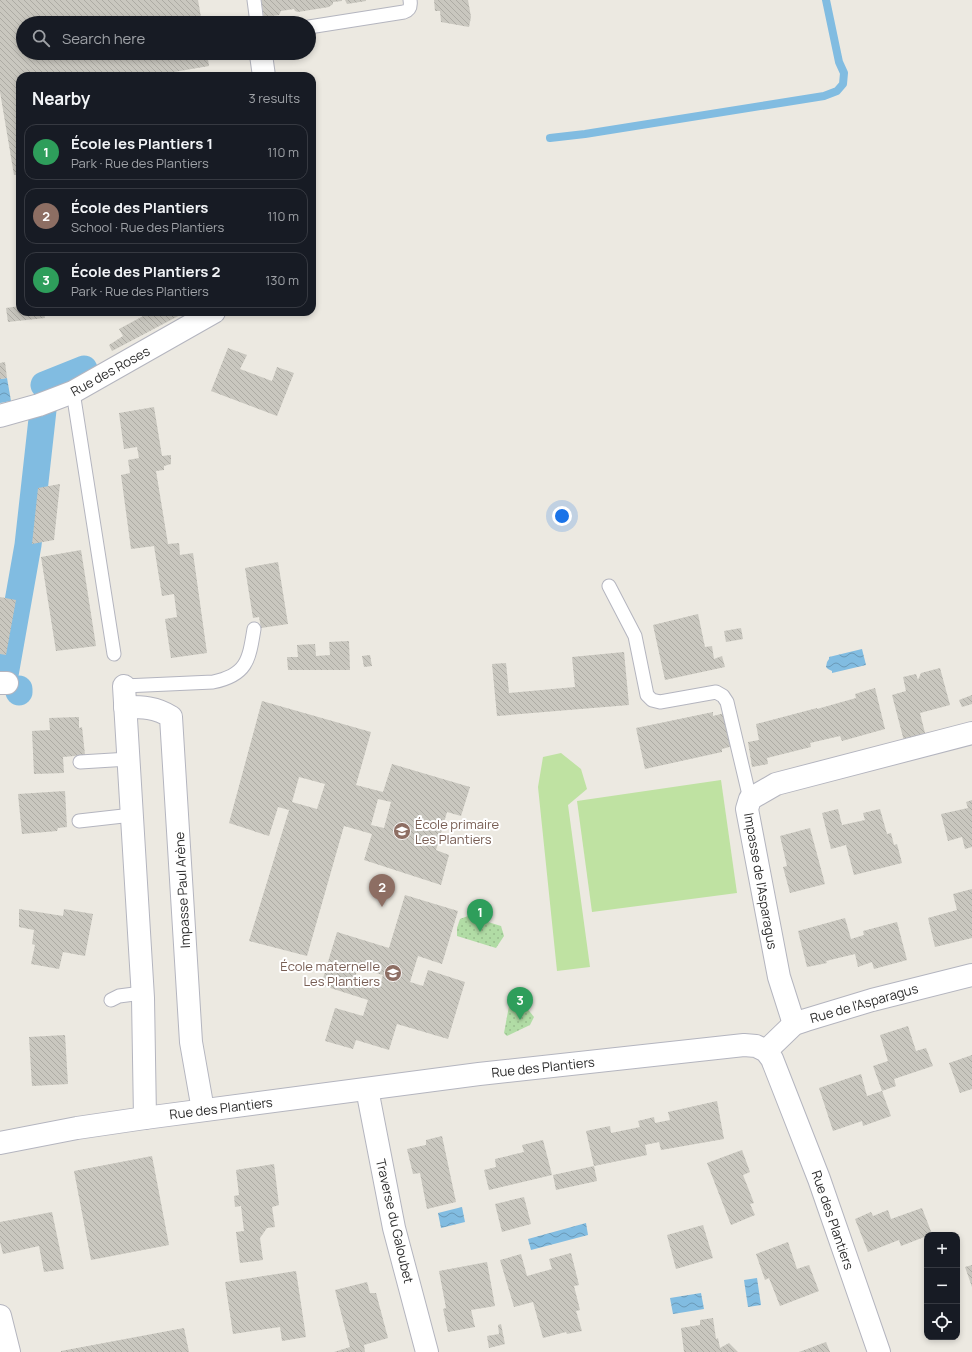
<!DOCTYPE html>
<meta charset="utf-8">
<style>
:root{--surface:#171b24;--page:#242831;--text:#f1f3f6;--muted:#9ea1a6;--line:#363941;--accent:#565fe5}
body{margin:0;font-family:Manrope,sans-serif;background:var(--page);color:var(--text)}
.controls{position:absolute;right:12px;bottom:12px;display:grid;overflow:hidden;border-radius:8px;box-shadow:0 2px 6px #0003}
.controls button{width:36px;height:36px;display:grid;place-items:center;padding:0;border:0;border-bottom:1px solid var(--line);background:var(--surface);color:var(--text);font:20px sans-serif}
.you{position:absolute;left:562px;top:516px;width:14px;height:14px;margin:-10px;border:3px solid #fff;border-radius:50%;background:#1a73e8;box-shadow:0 0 0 6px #1a73e833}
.badge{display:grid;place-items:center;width:26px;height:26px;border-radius:50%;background:var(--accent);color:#fff;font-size:13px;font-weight:700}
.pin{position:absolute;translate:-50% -33px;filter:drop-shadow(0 1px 2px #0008)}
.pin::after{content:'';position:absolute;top:21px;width:14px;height:12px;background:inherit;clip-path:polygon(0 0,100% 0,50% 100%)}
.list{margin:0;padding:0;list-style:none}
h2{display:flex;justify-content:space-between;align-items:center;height:52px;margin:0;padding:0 16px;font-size:17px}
h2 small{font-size:13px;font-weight:400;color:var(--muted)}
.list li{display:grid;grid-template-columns:26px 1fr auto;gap:12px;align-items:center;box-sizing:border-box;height:56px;margin:0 8px 8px;padding:0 8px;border:1px solid var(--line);border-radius:12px}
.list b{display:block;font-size:15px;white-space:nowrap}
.list p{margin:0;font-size:13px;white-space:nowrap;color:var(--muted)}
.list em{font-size:13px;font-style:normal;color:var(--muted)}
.icon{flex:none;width:22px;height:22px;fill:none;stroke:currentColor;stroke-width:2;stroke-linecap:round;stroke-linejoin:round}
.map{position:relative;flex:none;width:972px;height:1352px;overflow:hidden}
.search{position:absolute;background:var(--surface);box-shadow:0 2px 6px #0003;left:16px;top:16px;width:300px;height:44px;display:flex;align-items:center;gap:10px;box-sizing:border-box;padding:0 14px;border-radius:22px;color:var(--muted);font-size:15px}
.panel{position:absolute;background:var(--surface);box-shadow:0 2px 6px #0003;left:16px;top:72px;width:300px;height:244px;border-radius:12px}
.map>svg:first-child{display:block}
.grass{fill:url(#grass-dots)}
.pitch{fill:#bfe2a2}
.water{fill:url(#water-waves)}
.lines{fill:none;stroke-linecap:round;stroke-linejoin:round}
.stream{stroke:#81bce1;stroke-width:8}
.canal{stroke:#81bce1;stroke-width:27}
.building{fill:url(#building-back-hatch);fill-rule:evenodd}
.service-casing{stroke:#b4b5bf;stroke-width:15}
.minor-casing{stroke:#b4b5bf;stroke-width:24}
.tertiary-casing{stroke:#b4b5bf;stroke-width:24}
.service{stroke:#fff;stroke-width:13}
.minor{stroke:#fff;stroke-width:22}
.tertiary{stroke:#fff;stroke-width:22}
.labels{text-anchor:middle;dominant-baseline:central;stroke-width:4;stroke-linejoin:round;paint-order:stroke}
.street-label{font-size:13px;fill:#2d2d2d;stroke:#fff}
.education-label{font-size:13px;fill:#785e54;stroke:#fff;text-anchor:start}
</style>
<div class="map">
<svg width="972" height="1352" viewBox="0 0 972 1352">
<defs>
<pattern id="grass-dots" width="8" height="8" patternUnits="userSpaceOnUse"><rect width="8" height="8" fill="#b1dca5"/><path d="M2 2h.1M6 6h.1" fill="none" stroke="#99bd8e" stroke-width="1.8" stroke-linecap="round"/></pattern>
<pattern id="water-waves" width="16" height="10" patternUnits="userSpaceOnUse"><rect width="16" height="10" fill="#81bce1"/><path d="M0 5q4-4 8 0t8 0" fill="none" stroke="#6a99b7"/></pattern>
<pattern id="building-back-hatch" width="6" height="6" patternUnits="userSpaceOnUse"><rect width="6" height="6" fill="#c9c7bf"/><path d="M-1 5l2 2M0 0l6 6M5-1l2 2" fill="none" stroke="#adaba4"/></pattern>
</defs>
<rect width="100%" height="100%" fill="#ece9e1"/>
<g class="grass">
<path d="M468,916L501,926L504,936L496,948L457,936V928L460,919Z"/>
<path d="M520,1003L526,1007L534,1017L530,1025L507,1036L504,1033L509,1006Z"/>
</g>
<g class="pitch">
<path d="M561,753L581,769L587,789L568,805L590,967L557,971L538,787L543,757Z"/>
<path d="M721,780L737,893L592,912L577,801Z"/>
</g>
<g class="water">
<path d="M7,378L11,401L0,403V379Z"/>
<path d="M862,649L866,665L832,673V671L828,669L826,667L827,662L829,659V657Z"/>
<path d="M462,1207L465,1222L441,1228L438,1213Z"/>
<path d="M586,1223L588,1235L531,1250L528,1239Z"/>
<path d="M757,1278L761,1305L748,1307L744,1280Z"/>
<path d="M701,1293L704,1309L673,1314L670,1298Z"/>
</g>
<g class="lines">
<path class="stream" d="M550,138L585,134L824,96L837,91L843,84L844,73L839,62L826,0"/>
<g class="canal">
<path d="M44,385L84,369"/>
<path d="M5,675L28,545L43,410"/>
<path d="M19,692V689"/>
</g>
</g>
<g class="building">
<path d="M0,0H198L202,23H23V53H207L209,66L151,76H20V175H14L0,92Z"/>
<path d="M261,0H342V1L333,2V4L329,7L298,12L295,11L294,9L281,11L279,15L264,17Z"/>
<path d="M345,0H366V1L347,4Z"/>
<path d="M434,0H468L471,17L469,27L441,22L440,11H435Z"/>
<path d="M241,53H251V55L242,56Z"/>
<path d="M17,267H20V284H19Z"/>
<path d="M20,306V312H44L45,318L8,322L6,308Z"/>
<path d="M144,312H186L112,351L109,345L123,336L119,329L145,315Z"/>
<path d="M228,348L247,355L240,369L272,381L277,367L294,373L277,416L211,391Z"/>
<path d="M5,362L7,378L0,379V363Z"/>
<path d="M154,407L162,456L171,455V464L164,466V470L156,471L168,544L179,543L180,555L193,553L207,653L171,658L165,619L177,617L174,594L162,596L154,546L131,549L121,475L130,473L128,460L139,458L137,447L124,449L119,413Z"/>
<path d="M60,484L54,540L32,544L38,488Z"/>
<path d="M81,550L96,646L56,651L41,557Z"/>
<path d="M278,562L288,624L261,628L259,617L253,618L245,568Z"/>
<path d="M0,597L16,600L6,655L0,654Z"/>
<path d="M698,614L705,647L712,646L714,659L722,656L725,667L665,680L653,625Z"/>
<path d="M741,628L743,639L726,642L724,631Z"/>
<path d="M349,641L350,670H288L287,657H298L297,645L315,644L316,656L330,655L329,642Z"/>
<path d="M624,652L629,705L497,716L492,664L506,663L509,693L575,687L572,657Z"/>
<path d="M370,655L372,666L364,667L362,656Z"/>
<path d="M940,668L950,705L920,713L926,737L904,741L892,695L906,691L903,677L916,674L918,680L921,673Z"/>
<path d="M875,688L885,729L842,741L840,736L810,743L811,747L767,758L768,764L752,767L748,742L759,740L756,724L817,708V709L856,698L855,694Z"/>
<path d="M972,695V704L962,707L959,700Z"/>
<path d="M262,701L371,732L356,785L383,792L392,764L470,787L461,816L447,812L436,850L449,855L441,885L364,860L372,834L344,826L307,956L249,941L289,810L278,807L269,836L229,823ZM299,777L325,784L317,809L292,802ZM378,799L391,802L384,828L371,825Z"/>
<path d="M713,712V716L725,713L733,746L722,749V752L645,769L636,728Z"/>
<path d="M79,717V728L82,727L85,755L63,757L64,773L34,774L32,731L50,730L49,718Z"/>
<path d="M65,791L67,827L58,828L57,831L22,834L18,794Z"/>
<path d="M972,800V847L965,849L962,837L948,841L941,814L968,808L966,802Z"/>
<path d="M838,809L842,825L865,820L863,813L880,809L887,834L891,833L894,845L897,844L902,863L854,875L846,845L831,849L822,813Z"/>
<path d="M810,828L825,884L790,893L783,867L787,866L780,836Z"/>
<path d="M972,889V938L935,947L928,918L957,910L953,894Z"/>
<path d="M405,895L458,911L442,964L418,956L410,982L423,986L428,970L465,982L448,1039L397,1024L389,1050L356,1040L353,1049L325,1041L335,1008L363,1016L368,1000L321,985L337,932L389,948ZM358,968L383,975L379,987L354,981Z"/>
<path d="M19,909L63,916L64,909L93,914L85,956L63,952L59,969L31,964L35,945L32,944L34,930L19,927Z"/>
<path d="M845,918L851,939L864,935L863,931L897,922L907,960L874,969L872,962L858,967L855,954L826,961L827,963L807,967L798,931Z"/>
<path d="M908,1026L916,1051L926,1048L933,1066L894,1079L896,1086L882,1091L873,1066L888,1061L880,1035Z"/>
<path d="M65,1035L68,1084L32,1086L29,1037Z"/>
<path d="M972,1055V1089L960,1093L949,1063Z"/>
<path d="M861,1074L867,1096L882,1091L891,1116L863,1126L862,1121L833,1131L819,1088Z"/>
<path d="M717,1101L724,1139L661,1150L659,1142L645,1145L647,1155L594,1166L586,1131L610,1126L611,1133L640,1127L638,1121L654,1117L655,1123L670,1120L668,1112Z"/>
<path d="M442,1136L456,1202L427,1209L420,1173L413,1174L407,1149L426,1145V1140Z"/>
<path d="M543,1140L552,1175L489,1190L484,1170L496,1167L495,1159L524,1152L522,1145Z"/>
<path d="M742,1150L750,1172L743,1175L754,1203L750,1204L755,1215L731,1225L707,1163Z"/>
<path d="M152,1156L169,1245L91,1260L74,1171Z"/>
<path d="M274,1164L279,1205L272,1207L275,1227L267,1228L260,1238L263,1260L240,1263L236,1232L244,1231L241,1206L235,1207L234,1196L239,1195L236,1170Z"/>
<path d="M594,1166L597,1181L556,1190L553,1175Z"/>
<path d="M524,1197L531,1224L502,1232L495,1204Z"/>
<path d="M922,1208L932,1234L927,1235V1236L901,1246L899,1240L868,1252L855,1219L871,1212L873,1216L888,1210L891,1219Z"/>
<path d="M52,1212L64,1269L44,1272L39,1246L3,1254L0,1242V1222Z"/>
<path d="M703,1225L713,1258L676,1269L667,1235Z"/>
<path d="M788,1242L797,1269L809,1265L819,1291L780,1306L769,1278L765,1280L756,1254Z"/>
<path d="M571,1253L579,1285L574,1286L580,1310L576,1311L582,1331L567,1334L566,1332L543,1338L533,1302L514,1307L500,1260L521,1254L527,1276L552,1269L549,1259Z"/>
<path d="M487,1262L495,1306L471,1310L475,1327L448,1332L443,1309L446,1308L439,1271Z"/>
<path d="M972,1265V1287L965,1267Z"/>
<path d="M296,1271L306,1337L282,1341L280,1327L233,1334L225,1282Z"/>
<path d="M367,1282L370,1293H376L388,1338L364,1345L365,1352H334L350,1347L335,1290Z"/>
<path d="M713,1318L716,1339L718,1338L720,1348L729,1343L738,1352H684L681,1328L700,1325V1320Z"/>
<path d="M501,1324L505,1344L489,1348L487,1336L499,1334L498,1325Z"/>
<path d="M184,1328L189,1352H61V1351Z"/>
<path d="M826,1342L830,1352H799Z"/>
</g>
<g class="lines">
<g class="service-casing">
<g id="service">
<path d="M254,0L257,23"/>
<path d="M309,27L404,12C410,10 411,6 410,0"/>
<path d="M73,392L114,654"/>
<path d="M609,586L635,636L647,695L652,700L660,702L716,692L723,696L727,702L750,799"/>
<path d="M124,686L213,682C247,675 249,660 254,629"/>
<path d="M80,762L129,759"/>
<path d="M79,821L132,815"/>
<path d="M111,1000L119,996L142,993"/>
</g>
</g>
<g class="minor-casing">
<g id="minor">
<path d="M261,55L264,76"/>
<path d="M0,416L39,405L73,392L214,312"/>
<path d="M0,683H7"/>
<path d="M124,686L143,998L145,1118"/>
<path d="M125,707C142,707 156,707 171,717L191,1042L203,1110"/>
<path d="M794,1024L779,977L747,809L750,799L776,784L972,733"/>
<path d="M766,1051L794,1024L806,1020L872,1000L972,975"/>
<path d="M367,1089L394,1228L427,1352"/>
<path d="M0,1316L9,1352"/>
</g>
</g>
<g class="tertiary-casing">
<path id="tertiary" d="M0,1143L77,1128L145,1118L479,1074L744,1045L756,1046L766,1051L772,1059L819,1179L879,1352"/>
</g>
<use href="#service" class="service"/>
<use href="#minor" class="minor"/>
<use href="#tertiary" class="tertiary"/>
</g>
<defs>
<g id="school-disc" transform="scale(0.9)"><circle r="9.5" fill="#8d6e63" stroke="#fff"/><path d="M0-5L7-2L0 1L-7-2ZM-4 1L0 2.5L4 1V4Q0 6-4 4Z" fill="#fff"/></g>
</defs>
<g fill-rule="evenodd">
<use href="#school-disc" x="402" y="831"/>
<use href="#school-disc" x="393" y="973"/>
</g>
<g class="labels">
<g class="street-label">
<text transform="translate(110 371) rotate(-29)">Rue des Roses</text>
<text transform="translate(761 881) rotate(80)">Impasse de l'Asparagus</text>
<text transform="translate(182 890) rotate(-93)">Impasse Paul Arène</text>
<text transform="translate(864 1003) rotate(-16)">Rue de l'Asparagus</text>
<text transform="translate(543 1067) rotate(-6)">Rue des Plantiers</text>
<text transform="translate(221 1108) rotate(-7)">Rue des Plantiers</text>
<text transform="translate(833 1220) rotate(71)">Rue des Plantiers</text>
<text transform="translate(395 1221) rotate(77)">Traverse du Galoubet</text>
</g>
<g class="education-label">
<text x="415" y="824">École primaire<tspan x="415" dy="15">Les Plantiers</tspan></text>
<text x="380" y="966" text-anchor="end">École maternelle<tspan x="380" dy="15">Les Plantiers</tspan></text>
</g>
</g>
</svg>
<div class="controls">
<button>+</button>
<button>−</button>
<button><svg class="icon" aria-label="locate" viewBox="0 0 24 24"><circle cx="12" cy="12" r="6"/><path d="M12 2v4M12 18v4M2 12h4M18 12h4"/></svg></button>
</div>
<div class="you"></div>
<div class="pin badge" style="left:480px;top:932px;background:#2e9e5b">1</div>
<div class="pin badge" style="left:382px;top:907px;background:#8d6e63">2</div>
<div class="pin badge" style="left:520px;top:1020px;background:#2e9e5b">3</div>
<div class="search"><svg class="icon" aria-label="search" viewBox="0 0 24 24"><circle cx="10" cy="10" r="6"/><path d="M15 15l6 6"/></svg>Search here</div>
<section class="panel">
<h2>Nearby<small>3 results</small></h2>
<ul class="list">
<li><span class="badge" style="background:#2e9e5b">1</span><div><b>École les Plantiers 1</b><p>Park · Rue des Plantiers</p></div><em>110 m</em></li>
<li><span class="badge" style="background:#8d6e63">2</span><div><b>École des Plantiers</b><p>School · Rue des Plantiers</p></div><em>110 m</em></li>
<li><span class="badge" style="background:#2e9e5b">3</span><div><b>École des Plantiers 2</b><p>Park · Rue des Plantiers</p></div><em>130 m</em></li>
</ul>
</section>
</div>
